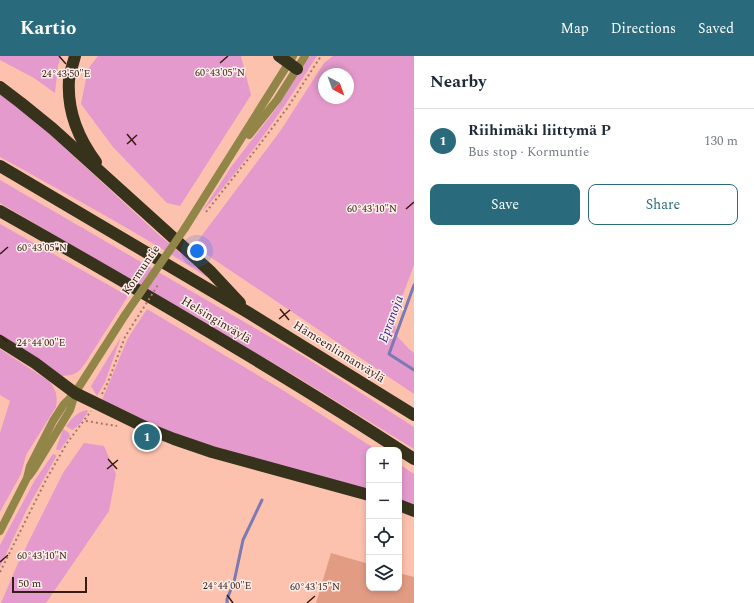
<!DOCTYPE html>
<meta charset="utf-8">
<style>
:root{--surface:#fff;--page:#f6f6f7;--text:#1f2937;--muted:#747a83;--line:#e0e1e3;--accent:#296b7d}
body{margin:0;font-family:Spectral,serif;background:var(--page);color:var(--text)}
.controls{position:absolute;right:12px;bottom:12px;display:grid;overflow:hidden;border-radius:8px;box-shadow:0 2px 6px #0003}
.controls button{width:36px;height:36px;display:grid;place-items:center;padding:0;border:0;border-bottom:1px solid var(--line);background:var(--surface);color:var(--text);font:20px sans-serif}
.compass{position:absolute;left:318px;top:12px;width:36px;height:36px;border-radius:50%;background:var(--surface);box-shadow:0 2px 6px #0003;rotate:139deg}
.scale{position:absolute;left:12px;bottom:10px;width:75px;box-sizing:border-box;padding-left:4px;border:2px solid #371c13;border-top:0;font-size:11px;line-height:14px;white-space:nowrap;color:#371c13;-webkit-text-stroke:3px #feeee9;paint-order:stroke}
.you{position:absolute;left:197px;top:195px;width:14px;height:14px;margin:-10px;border:3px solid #fff;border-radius:50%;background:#1a73e8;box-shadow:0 0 0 6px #1a73e833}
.badge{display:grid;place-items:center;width:26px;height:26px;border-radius:50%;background:var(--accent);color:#fff;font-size:13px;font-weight:700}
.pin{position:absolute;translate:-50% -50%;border:2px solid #fff;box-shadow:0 1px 4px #0006}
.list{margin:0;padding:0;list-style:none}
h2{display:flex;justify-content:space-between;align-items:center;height:52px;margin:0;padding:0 16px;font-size:17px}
h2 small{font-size:13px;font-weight:400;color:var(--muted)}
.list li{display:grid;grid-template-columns:26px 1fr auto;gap:12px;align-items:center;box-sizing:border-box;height:64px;padding:0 16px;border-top:1px solid var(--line)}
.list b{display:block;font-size:15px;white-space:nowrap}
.list p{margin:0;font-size:13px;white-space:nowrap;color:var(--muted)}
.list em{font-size:13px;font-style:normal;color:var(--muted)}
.actions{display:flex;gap:8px;padding:12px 16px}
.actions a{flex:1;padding:9px 0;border:1px solid var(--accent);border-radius:8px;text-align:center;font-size:14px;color:var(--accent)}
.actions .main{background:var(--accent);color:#fff}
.icon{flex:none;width:22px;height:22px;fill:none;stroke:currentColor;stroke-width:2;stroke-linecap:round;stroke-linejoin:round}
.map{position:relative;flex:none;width:414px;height:547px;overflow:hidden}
header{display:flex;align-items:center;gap:24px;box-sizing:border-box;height:56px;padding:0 20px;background:var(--accent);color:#fff}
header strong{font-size:19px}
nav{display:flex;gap:22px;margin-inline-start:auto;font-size:14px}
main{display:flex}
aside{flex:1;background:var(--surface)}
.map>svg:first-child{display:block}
.green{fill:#e49acc;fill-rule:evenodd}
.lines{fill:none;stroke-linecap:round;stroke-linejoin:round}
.stream{stroke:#7c79b3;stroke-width:3}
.building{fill:#e39c84}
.path{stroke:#a47869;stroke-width:2;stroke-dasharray:2 3;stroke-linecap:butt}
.tertiary{stroke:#918648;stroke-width:8}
.motorway{stroke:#36321b;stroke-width:12}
.path-bridge{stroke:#a47869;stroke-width:2;stroke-dasharray:2 3;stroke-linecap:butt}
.tertiary-bridge{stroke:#918648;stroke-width:8}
.ticks{fill:none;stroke:#371c13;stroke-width:1.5}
.labels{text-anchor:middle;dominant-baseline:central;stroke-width:3;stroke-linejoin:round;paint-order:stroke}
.street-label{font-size:12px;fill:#371c13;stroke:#feeee9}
.water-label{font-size:13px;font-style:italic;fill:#322a8c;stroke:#feeee9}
.ticks-label{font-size:10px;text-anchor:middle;fill:#371c13;stroke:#feeee9;stroke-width:3;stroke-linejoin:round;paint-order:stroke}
</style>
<header>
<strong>Kartio</strong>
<nav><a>Map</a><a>Directions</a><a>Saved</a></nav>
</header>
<main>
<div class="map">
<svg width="414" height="547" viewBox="0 0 414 547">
<rect width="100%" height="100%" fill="#fdc2ae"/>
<g class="green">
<path d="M0,0H61L58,9L55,37L34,22L0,4Z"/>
<path d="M98,0H241L251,39L180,150L167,147L113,91L81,48L88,13Z"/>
<path d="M310,0H317C282,55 245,109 201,157L231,111L278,50Z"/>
<path d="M333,0H414V209L401,244L395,265L396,279L409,293L414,297V338L194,190L281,74L324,7ZM324,18H348V42H324Z"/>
<path d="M0,38L28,58L160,180L210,220L208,222C141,178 70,140 0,101Z"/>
<path d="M0,124L308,303L414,371V393L297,321L0,147Z"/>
<path d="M0,168L128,240L86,306C78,317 76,319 62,320L0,281Z"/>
<path d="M147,253L281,333L377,394H369V435L177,380L102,344L128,282Z"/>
<path d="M121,281L105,326L97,340L91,330Z"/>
<path d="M0,293L49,325C56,333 58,341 56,351L26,399L21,418L0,456V377L10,345L0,339Z"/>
<path d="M86,354L88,355C85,361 79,371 72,374L66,370C72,362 76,357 86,354Z"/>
<path d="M63,373L69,377L70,380L60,394H57L56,393Z"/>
<path d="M84,387L104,390L116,418L109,455L46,547H1L18,507L63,417Z"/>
<path d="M53,398L56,399V401L26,455L0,511V489L35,424Z"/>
<path d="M399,408L414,418V451L399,445Z"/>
</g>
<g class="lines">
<g class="stream">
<path d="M414,229L389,298L414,314"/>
<path d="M227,547V543L234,526L243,484L262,444"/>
</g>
</g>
<path class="building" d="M331,497L369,508V532H399V517L414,521V547H316Z"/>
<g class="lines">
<g class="path">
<path d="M206,156L257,92L288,51L321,0"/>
<path d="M102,338L108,326L125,281L135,265"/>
<path d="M86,365L117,370"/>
<path d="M0,516L47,422L67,387L91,355"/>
</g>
<g class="tertiary">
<path d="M249,79L277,44L305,0"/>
<path d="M185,172L293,0"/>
<path d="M29,420L34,413L70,354L75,338"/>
<path d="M0,475L27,422L30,410L53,365L64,348L75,337L125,259"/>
</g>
<g class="motorway">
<path d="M75,0C73,8 70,16 69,24C67,55 78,82 96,106"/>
<path d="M279,0L297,13"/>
<path d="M0,31L21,47L53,73L189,196L211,216L240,247"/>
<path d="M0,110L249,257L414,359"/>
<path d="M0,155C140,234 279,315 414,403"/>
<path d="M0,285L35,307L75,337L149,373L174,383L212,396L369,439"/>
<path d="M399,449L414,455"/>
</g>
<path class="path-bridge" d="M135,265L158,229"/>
<path class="tertiary-bridge" d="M125,259L185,172"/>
</g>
<path class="ticks" d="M59,0L66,8M220,7L228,0M127,78L136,89M127,88L137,79M406,153L414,146M0,198L8,191M280,253L289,264M279,263L290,254M0,279L7,286M108,403L117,413M107,413L118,404M0,506L8,499M227,539L233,547M307,547L315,540"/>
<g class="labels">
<g class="street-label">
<text transform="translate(141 214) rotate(-56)">Kormuntie</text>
<text transform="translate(216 264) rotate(31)">Helsinginväylä</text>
<text transform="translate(339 296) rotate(32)">Hämeenlinnanväylä</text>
</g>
<g class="water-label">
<text transform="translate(391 263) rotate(-70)">Epranoja</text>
</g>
</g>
<g class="ticks-label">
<text x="220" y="20">60°43'05"N</text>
<text x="66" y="21">24°43'50"E</text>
<text x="372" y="156">60°43'10"N</text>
<text x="42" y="195">60°43'05"N</text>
<text x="41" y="290">24°44'00"E</text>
<text x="42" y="503">60°43'10"N</text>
<text x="227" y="533">24°44'00"E</text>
<text x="315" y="534">60°43'15"N</text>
</g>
</svg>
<div class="controls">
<button>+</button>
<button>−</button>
<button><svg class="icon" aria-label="locate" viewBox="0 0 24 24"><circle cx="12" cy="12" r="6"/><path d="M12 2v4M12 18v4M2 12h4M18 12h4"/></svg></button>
<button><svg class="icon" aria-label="layers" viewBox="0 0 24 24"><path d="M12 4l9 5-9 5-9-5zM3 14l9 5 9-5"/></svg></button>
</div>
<svg class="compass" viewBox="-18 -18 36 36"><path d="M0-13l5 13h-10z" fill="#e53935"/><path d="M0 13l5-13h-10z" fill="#747a83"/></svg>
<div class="scale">50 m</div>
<div class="you"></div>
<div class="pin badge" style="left:147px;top:381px">1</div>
</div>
<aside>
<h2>Nearby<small></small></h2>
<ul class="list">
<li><span class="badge">1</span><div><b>Riihimäki liittymä P</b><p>Bus stop · Kormuntie</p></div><em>130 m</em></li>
</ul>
<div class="actions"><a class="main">Save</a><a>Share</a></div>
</aside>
</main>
